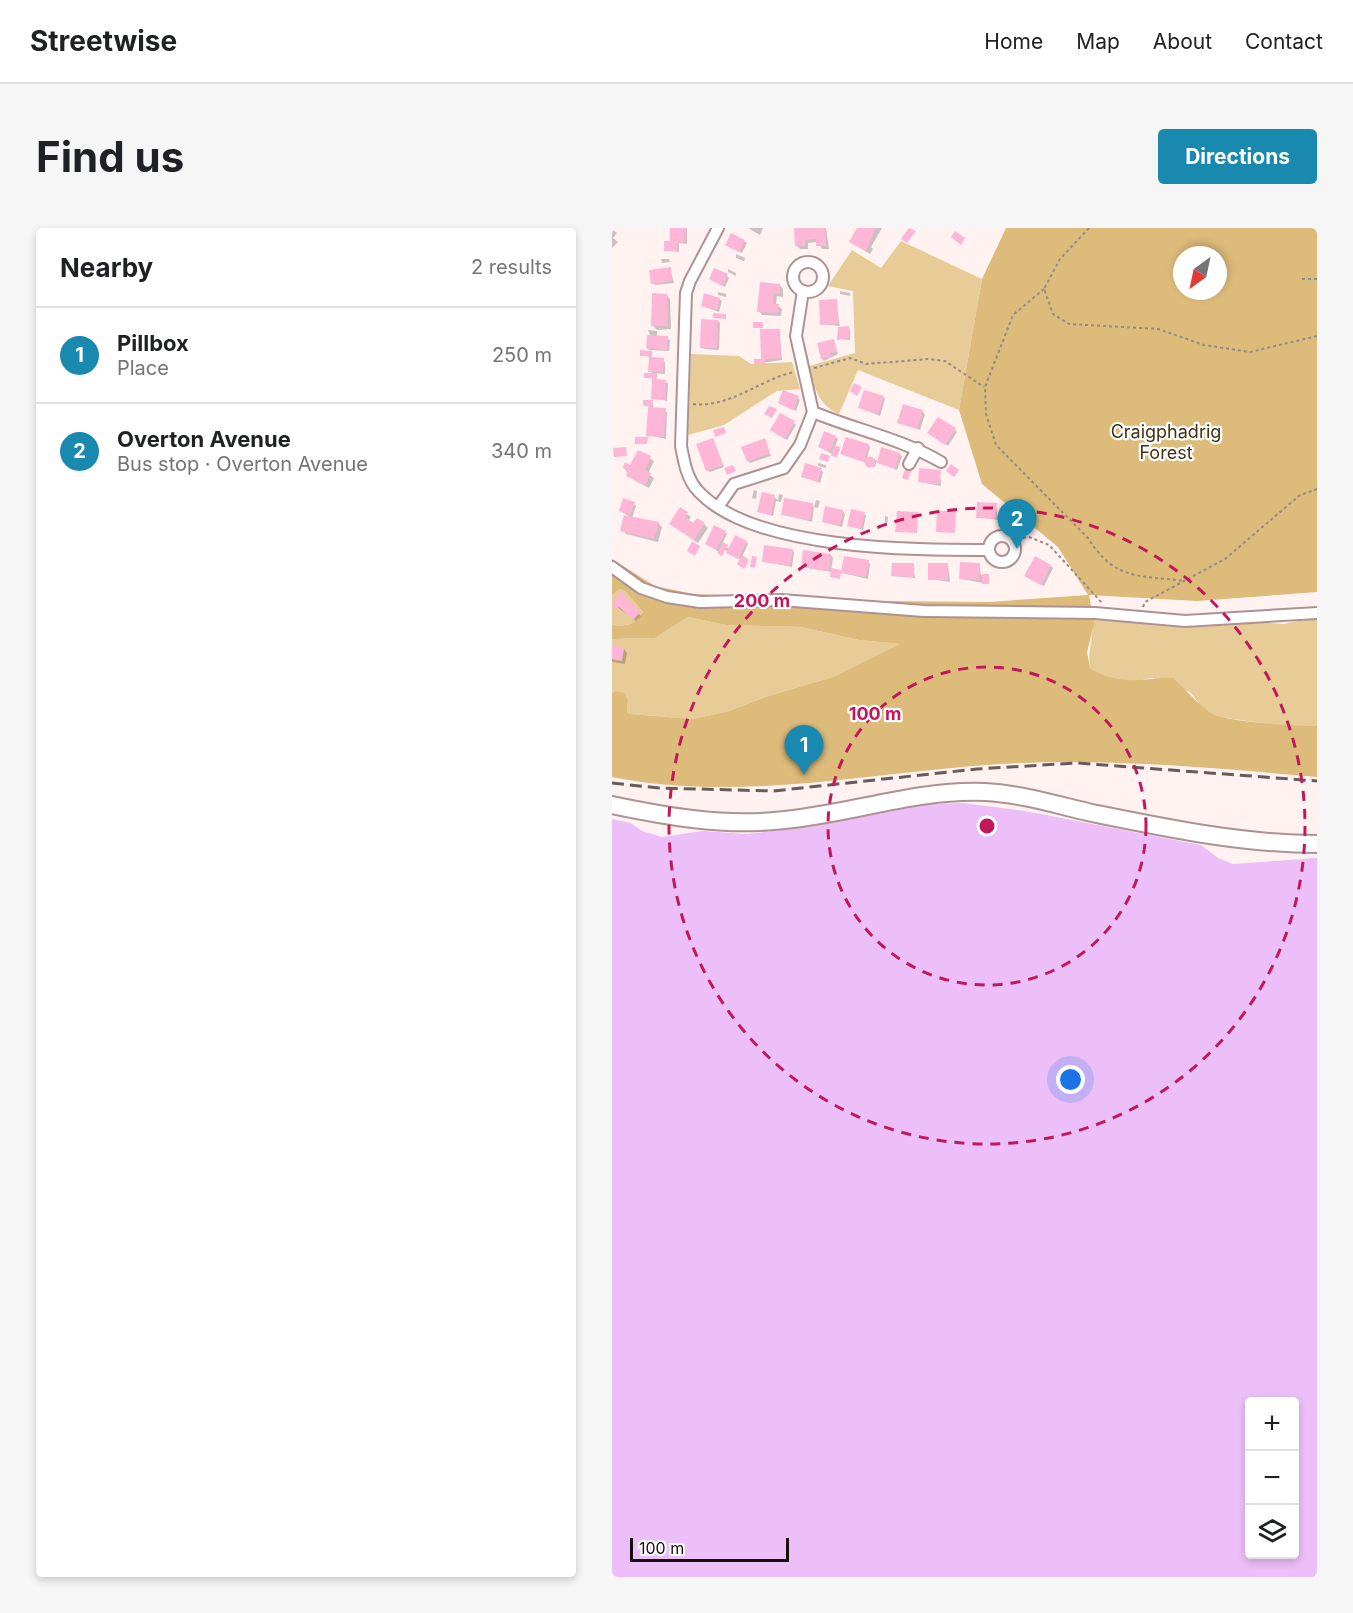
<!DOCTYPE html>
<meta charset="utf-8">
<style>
:root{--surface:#fff;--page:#f6f6f6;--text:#202124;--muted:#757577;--line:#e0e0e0;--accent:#1989af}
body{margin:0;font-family:Inter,sans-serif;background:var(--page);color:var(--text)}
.controls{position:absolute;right:18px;bottom:18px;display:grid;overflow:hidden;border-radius:6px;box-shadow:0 3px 9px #0003}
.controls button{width:54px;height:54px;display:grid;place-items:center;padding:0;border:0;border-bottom:2px solid var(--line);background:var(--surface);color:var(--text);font:30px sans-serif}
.compass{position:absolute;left:561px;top:18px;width:54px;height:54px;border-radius:50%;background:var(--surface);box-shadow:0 3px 9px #0003;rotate:213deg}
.scale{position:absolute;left:18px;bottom:15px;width:159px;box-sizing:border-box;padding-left:6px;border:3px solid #190f0e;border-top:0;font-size:16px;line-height:21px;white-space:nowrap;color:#190f0e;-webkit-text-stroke:4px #fff;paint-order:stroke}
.you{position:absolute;left:459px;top:852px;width:21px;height:21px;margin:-15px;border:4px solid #fff;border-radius:50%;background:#1a73e8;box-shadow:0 0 0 9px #1a73e833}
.badge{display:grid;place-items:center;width:39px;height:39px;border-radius:50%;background:var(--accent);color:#fff;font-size:20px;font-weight:700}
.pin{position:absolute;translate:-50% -50px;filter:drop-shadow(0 2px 3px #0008)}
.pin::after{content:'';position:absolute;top:32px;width:21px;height:18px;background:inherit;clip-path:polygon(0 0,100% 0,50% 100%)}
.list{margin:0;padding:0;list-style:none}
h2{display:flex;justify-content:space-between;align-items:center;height:78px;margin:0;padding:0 24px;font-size:26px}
h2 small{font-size:20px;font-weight:400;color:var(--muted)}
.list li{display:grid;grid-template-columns:39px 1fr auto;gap:18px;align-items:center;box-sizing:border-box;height:96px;padding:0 24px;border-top:2px solid var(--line)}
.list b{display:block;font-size:22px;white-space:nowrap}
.list p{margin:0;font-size:20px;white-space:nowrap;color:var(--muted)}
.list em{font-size:20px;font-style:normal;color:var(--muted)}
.icon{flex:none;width:33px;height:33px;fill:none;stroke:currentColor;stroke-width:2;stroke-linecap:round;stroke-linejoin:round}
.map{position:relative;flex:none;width:705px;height:1349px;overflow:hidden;border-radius:6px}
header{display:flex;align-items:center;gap:36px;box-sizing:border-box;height:84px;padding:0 30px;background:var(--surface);border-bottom:2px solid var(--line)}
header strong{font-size:28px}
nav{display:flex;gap:33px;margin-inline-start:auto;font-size:21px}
.intro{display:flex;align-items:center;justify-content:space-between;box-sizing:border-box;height:144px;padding:0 36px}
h1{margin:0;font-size:42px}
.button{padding:15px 27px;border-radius:6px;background:var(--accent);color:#fff;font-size:21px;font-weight:700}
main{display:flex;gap:36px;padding:0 36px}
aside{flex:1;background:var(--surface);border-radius:6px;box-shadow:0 3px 9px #0003}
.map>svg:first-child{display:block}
.green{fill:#e8cc97}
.forest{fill:#ddbb7a;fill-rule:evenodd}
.water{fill:#edbff8;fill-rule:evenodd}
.shadow{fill:#0003}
.building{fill:#fdb6d6}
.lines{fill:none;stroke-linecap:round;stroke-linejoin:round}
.minor-casing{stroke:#ae9291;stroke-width:14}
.primary-casing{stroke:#ae9291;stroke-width:20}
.path{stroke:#948988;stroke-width:2;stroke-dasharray:3 3;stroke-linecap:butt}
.minor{stroke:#fff;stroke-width:10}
.primary{stroke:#fff;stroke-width:16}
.rail{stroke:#675c5b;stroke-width:3;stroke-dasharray:12 6;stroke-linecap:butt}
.ring{fill:none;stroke:#c2185b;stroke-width:3;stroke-dasharray:10 8}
.labels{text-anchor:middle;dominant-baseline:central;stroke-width:4.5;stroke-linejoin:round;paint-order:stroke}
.park-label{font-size:18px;fill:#403215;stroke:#fff}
.centre{fill:#c2185b;stroke:#fff;stroke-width:3}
.ring-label{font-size:18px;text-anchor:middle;font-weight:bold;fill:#c2185b;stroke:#fff;stroke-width:4.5;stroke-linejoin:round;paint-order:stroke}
</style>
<header>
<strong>Streetwise</strong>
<nav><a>Home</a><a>Map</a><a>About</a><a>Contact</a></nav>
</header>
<div class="intro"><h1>Find us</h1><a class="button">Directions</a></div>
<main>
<aside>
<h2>Nearby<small>2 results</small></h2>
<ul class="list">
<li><span class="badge">1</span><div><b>Pillbox</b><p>Place</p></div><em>250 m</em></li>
<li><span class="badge">2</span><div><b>Overton Avenue</b><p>Bus stop · Overton Avenue</p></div><em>340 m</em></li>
</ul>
</aside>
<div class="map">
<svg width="705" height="1349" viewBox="0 0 705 1349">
<rect width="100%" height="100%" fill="#fff2f1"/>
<g class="green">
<path d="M289,13L370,51L347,182L246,142L227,186C206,177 202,159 197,138L243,125L241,63L216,58L240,22L269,40Z"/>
<path d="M79,126L127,128L139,136L180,134L188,161L165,163L112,197L76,207Z"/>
<path d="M8,361L14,364L31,384C22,398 15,398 0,397V367Z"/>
<path d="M76,389L114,397L189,399L247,412L289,416L221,449L153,469L117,483L81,491L18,486L15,484L16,473L3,463L0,465V411L43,410Z"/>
<path d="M480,389L583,398L645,394L672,396L705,389V498L688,500L606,489L590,479L578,464L540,450L519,454L492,449L478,440C475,420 483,407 480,389Z"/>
</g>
<path class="forest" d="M394,0H705V364L585,373L477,367L482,396L475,424L478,440C507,459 529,450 561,450C575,462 586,478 603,487C614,493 690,499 705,498V549C591,539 476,528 361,538C241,548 120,573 0,549V465L3,463L12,465L16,473L15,484L18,486L81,491L117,483L153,469L221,449L288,416L247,412L189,399L114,397L76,389L43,410L0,411V397C15,398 22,398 31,384L14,364L8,361L0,367V331L43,358L81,366L268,373L376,374L476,367L446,319L370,256L347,182L370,51ZM570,27H606V63H570Z"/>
<path class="water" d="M351,575L413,583L589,617L606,630L621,636L705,630V1349H0V591L19,595L30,603L50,609L90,603L135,606L207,597L318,576ZM638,1174H682V1326H638Z"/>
<g class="shadow">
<path d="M60,0H75V16L67,15V24L53,22L59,15Z"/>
<path d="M136,0H151L148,7Z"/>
<path d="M184,0H214L217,21H210L206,14L196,15V21H188L184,17Z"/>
<path d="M246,0H270L259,19L261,21L258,26L243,17Z"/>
<path d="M0,1L5,5L1,10L6,14L0,20Z"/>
<path d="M132,13L135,15L130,25L117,18Z"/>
<path d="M124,26L133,30L132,33L124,30Z"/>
<path d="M49,31H57L58,34L50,35Z"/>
<path d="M58,41L62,55L43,57L40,55Z"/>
<path d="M116,41L124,45V48L116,44Z"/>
<path d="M115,48L117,50L113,59L99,51Z"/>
<path d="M168,57L171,61V69L165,68L164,77L170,81L169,88L150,87L147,83Z"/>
<path d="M228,63L238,65V68L228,66Z"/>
<path d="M106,64L114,66V69L106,67Z"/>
<path d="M54,67L58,71L59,101L45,102L40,97Z"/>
<path d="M107,71L110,73L107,84L90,78Z"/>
<path d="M224,72L228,100L238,102V112L226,111L228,98L210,96Z"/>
<path d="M106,93L108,95L107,122L92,121L89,119Z"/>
<path d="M36,102L45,103V109L58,112L57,123L37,122L35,120L39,109Z"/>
<path d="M167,102L170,132L144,136L151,132Z"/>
<path d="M222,113L226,126L212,133L210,131Z"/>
<path d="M39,124L40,131L53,134V146L43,145L45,153L56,155L55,173L41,170L42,150L33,149L42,147L38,143V129L30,127Z"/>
<path d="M271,169L273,171L268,188L248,180Z"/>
<path d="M186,170L188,172L184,183L167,175Z"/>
<path d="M32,174H41V181L55,184L54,211L36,207L37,178H33Z"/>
<path d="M310,183L313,186L308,202L287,194Z"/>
<path d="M182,195L184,197L175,212L162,204Z"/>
<path d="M343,202L345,204L336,218L320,207Z"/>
<path d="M223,209L226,211L223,219L228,221L225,229L208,219Z"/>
<path d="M101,211L112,239L98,244L95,242Z"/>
<path d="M152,212L159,228L138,235L136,233Z"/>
<path d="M256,217L258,219L255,230L264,232L267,234L287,226L290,228L285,242L265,233L263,239L254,238V235L230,226Z"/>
<path d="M26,224L42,233L36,246L42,250L37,260L20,251L12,240L19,239Z"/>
<path d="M206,235L214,237V240L206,238Z"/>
<path d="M209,242L211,244L208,255L191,248Z"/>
<path d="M328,243L329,258L308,254Z"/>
<path d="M142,262L145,263L144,271L140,270Z"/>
<path d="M167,266L171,267L169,274L164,273L161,288L147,284L162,269L166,272Z"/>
<path d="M204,272L208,273L206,280L202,279L200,294L171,286L200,277L202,279Z"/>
<path d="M22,276L24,278L20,290L8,283Z"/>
<path d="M384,276L386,292L366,289Z"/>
<path d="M231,283L233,286L230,299L211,294Z"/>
<path d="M252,285L254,288L251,302L237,297Z"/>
<path d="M75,286L79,289L76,293L82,297L92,296L96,300L86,315L58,296Z"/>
<path d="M273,288L276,289L275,297L273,296Z"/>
<path d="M46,295L50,299L46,314L14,306L10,302Z"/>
<path d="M113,304L115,306L110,316L117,321L134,314L136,316L130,329L136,334L133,340L126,336L129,332L113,322L111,327L97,317Z"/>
<path d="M180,322L182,324L180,339L151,333Z"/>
<path d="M219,327L221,330L219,342L229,344L228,350L220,344L190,339Z"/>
<path d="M256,333L258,336L256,351L231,345Z"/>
<path d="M367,336L369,347L377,348V356L349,351Z"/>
<path d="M301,337L303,350L281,348Z"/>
<path d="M336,337L338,354L318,351Z"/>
<path d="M439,338L441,340L432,358L416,350Z"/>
<path d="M9,366L29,388L24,393L1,376Z"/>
<path d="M0,420L12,421L15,425L13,436L0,434Z"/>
</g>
<g class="building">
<path d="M58,0H74L73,14H66L65,23H52V13H58Z"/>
<path d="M182,0H213L214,18H204V11L193,12V18H183Z"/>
<path d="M245,0H264L254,23L237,14Z"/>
<path d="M297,0L304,3L295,15L289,11Z"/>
<path d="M343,3L353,10L349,17L339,9Z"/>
<path d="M119,5L133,12L127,24L113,17Z"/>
<path d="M59,39L60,53L39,56L37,42Z"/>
<path d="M102,40L116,46L110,58L97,51Z"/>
<path d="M148,54L168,56V66L162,65L161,76H167L166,85L145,84Z"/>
<path d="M40,65L55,66L56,98H39Z"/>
<path d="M92,65L108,70L105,82L89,78Z"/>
<path d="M225,71L226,96L208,97L207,72Z"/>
<path d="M101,85L114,86V91L101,90Z"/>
<path d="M89,91L106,92L105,120H88Z"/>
<rect x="141" y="94" width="10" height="6"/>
<path d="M237,98V110L225,112L226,99Z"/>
<path d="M148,101H168L169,130L153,131V136H142V131H149Z"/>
<path d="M35,107L56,108L55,122L34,120Z"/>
<path d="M222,111L225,124L218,125L219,129L209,131L205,115Z"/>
<path d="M28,122L40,123V129L52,130L51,144H36L37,128H28Z"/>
<path d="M32,145H45V151L54,152L53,172L39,171L40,150H32Z"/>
<path d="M242,155L250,159L245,168L238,163Z"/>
<path d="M171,162L187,168L181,182L166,175Z"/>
<path d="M252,162L272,168L266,186L246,180Z"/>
<path d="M31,172H41V178L31,177Z"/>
<path d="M291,176L311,182L305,201L285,195Z"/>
<path d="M157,178L165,181L160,190L152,186Z"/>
<path d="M36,179L54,180L52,209L34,208Z"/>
<path d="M168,185L183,193L173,211L158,202Z"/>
<path d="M326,189L344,200L333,217L315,205Z"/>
<path d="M112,199L114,205L103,209L101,202Z"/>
<path d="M212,203L224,208L218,224L206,219Z"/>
<path d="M23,209H36L35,216H23Z"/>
<path d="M234,209L257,216L252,234L228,226Z"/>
<path d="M101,210L111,237L94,243L84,216Z"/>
<path d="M153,210L158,225L135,234L129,219Z"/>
<path d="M222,217L228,219L224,229L219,228Z"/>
<path d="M14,219L15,228L2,229L1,220Z"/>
<path d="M269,219L288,225L283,241L265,235Z"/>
<path d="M26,222L39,228L33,242L39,245L33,257L14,248L16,243L11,240L13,234L18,237Z"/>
<path d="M209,225L218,228L216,234L207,231Z"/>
<circle cx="258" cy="234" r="5.5"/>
<path d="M193,235L210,240L206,254L189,249Z"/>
<path d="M339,236L347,242L342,249L334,243Z"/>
<path d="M121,237L124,243L115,247L112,240Z"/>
<path d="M294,239L300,241L296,252L290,250Z"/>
<path d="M307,240L329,242L327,256L306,254Z"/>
<path d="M150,264L163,267L159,287L145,284Z"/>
<path d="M11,270L23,274L18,287L7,283Z"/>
<path d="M172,270L201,275L198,292L169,287Z"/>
<path d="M365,274L385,275L384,291L364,290Z"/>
<path d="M213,278L231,282L228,298L210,294Z"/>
<path d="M68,279L76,284L73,289L81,295L85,290L93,295L82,312L57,296Z"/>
<path d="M239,281L253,284L249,301L235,298Z"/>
<path d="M285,283L306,284L305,305L283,304Z"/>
<path d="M325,283H344L343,305L324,304Z"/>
<path d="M12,287L47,294L42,311L8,303Z"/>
<path d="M102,297L114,303L104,322L93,316Z"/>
<path d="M123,307L135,313L126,331L114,325Z"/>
<path d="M80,313L88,318L83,328L75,323Z"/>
<path d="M111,314L116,317L110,328L105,325Z"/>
<path d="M152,317L181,321L178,338L150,334Z"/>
<path d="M191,322L219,326L217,343L189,339Z"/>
<path d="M130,327L137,332L132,341L125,336Z"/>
<path d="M140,328L145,329L143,340L138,339Z"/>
<path d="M232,328L257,332L254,349L229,345Z"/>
<path d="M423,328L439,337L429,357L412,348Z"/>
<path d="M348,334L368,335L367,352L347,351Z"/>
<path d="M280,335H302V349L279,348Z"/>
<rect x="316" y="335" width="20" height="17"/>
<path d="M219,340L229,342L228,351L218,349Z"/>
<rect x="370" y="346" width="7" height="10"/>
<path d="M9,363L28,384L21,392L7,379L5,381L0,377Z"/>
<path d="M0,417L12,420L10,433L0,431Z"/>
</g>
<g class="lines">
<g class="minor-casing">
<g id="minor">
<path d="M106,0L78,53L74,65L69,218C72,234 75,252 87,264C142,322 300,322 376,322"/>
<circle cx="196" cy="49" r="15"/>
<path d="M201,184C244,202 288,210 329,234"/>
<path d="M297,236L306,220"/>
<path d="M106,279L122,256L172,240L188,217L201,184L184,108L191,63"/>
<circle cx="390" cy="321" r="13"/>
<path d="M0,339L29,360L55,369L88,374L169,372L312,383L483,385L573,393L705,385"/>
</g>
</g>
<g class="primary-casing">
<path id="primary" d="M0,577C53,588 108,598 162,593C234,588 301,561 373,564C410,566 445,577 480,585C554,600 630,616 705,616"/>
</g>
<g class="path">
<path d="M477,0L448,31L432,61L441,86L457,96L546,101L592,117L638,124L705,108"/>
<path d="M690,51H705"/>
<path d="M432,61L401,87L373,159L374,186L384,217L476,310C503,353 527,347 573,353"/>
<path d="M202,140L238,130L254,136L317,131L333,133L372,159"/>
<path d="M81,176C118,180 147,152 182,144"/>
<path d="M399,311L417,309L437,317L491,376"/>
<path d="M531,379L533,374L613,331L688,267L705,261"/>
</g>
<use href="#minor" class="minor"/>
<use href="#primary" class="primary"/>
<path class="rail" d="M0,555L47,560L161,563L365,541L465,535L705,553"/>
</g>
<g class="ring">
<circle cx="375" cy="598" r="159"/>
<circle cx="375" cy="598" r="318"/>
</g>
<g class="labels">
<g class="park-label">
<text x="554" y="203">Craigphadrig<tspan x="554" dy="21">Forest</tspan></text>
</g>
</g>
<circle cx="375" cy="598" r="9" class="centre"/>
<g class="ring-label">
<text x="150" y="379">200 m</text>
<text x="263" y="492">100 m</text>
</g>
</svg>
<div class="controls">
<button>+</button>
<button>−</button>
<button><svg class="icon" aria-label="layers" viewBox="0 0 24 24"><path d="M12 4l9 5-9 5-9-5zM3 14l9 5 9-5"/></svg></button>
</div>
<svg class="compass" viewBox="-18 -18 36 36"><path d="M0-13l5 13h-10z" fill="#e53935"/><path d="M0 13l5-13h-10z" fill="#757577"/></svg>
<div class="scale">100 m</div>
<div class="you"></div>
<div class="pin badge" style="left:192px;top:547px">1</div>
<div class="pin badge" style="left:405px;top:321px">2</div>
</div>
</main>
